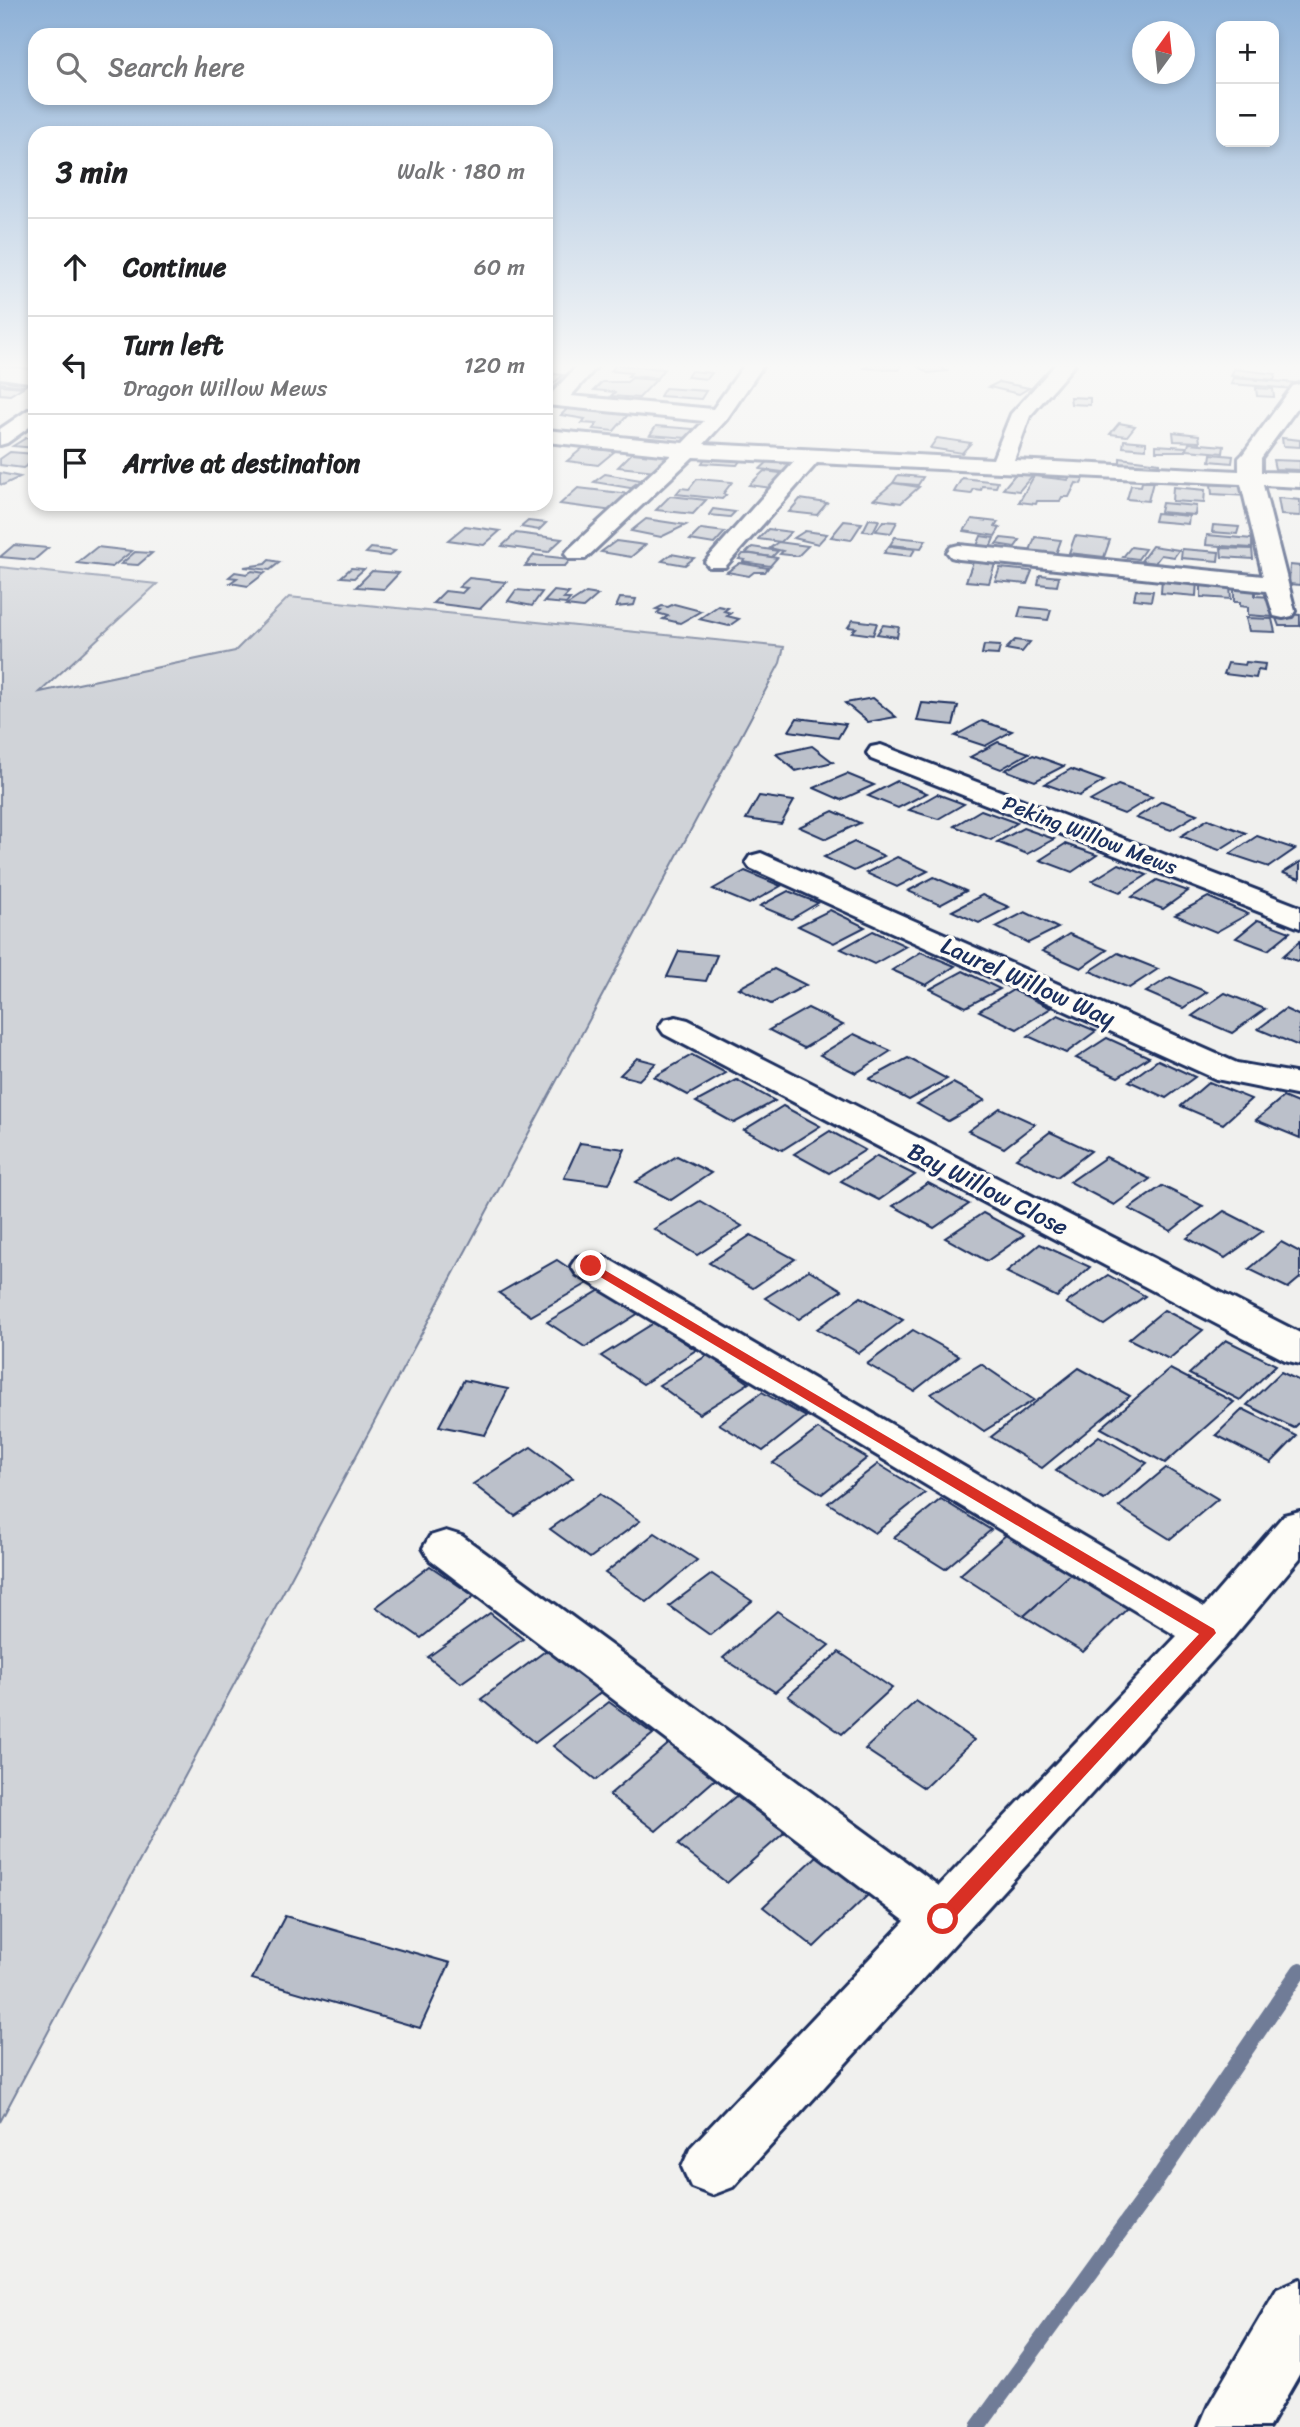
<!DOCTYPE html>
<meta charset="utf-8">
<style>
:root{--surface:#fff;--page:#f2f2f2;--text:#202124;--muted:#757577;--line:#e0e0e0}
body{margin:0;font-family:Sriracha,sans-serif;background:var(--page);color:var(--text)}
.controls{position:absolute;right:21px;top:21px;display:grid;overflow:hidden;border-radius:14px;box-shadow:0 4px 10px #0003}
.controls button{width:63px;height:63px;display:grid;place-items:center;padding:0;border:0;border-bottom:2px solid var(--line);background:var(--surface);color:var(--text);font:35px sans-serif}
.compass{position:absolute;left:1132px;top:21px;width:63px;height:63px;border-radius:50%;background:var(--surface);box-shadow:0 4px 10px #0003;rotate:15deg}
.stop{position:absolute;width:21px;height:21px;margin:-16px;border:5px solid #d93025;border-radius:50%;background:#fff}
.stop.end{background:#d93025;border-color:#fff;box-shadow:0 2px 7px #0008}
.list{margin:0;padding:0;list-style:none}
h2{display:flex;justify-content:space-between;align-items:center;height:91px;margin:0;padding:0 28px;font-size:30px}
h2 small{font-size:23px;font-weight:400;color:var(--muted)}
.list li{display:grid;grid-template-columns:46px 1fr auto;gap:21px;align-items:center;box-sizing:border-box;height:98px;padding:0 28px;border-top:2px solid var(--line)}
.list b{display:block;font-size:26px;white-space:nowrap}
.list p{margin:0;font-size:23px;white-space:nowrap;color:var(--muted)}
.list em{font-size:23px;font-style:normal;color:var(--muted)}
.icon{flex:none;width:38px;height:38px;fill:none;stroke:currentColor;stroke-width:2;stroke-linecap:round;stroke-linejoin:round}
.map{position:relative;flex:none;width:1300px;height:2427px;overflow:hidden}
.search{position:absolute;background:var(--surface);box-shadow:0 4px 10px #0003;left:28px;top:28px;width:525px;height:77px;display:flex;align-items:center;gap:18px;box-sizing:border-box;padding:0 24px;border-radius:21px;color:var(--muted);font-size:26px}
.panel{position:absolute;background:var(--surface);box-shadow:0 4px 10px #0003;left:28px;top:126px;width:525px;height:385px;border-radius:21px}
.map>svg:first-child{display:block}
.green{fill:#d0d3d8;stroke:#76819b;stroke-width:2}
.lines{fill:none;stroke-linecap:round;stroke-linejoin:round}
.stream{stroke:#6f7b97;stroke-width:16}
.building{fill:#bbc0ca;stroke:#1b2f5e;stroke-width:2}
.street-casing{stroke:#1b2f5e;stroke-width:6}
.secondary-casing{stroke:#1b2f5e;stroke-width:6}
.street{fill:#fdfcf7;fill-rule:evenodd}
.secondary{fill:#fdfcf7;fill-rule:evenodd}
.route{fill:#d93025}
.labels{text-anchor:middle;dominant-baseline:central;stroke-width:7;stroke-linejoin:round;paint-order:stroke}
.far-street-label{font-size:21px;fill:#1b2f5e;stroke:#fdfcf7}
.street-label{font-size:24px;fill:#1b2f5e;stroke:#fdfcf7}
</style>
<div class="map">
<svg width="1300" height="2427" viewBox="0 0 1300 2427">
<rect width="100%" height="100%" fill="#f0f0ee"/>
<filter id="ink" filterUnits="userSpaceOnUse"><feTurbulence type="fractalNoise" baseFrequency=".0143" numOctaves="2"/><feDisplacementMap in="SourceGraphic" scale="14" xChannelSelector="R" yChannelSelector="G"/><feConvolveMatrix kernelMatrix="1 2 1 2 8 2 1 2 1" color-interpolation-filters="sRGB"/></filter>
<g filter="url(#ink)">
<path class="green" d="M0,567L157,584L40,692L235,651L289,597L784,647L780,663L0,2122Z"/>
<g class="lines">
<path class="stream" d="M978,2427L1155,2183L1300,1970"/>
</g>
<g class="building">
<path d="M872,364H902L899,370L863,368Z"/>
<path d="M936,364L947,371L928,373L916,365Z"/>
<path d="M616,365L664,369L657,378L628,376L631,373L611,371Z"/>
<path d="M1234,369L1276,374L1274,380L1231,376Z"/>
<path d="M691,371L712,373L707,379L687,377Z"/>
<path d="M546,373L563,375L548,389H546Z"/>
<path d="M5,377L34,380L24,386L0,383V380Z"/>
<path d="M632,378L656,380L639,398L611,396L615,392L594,390L602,382H627Z"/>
<path d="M1233,378L1296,383L1295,389L1231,384Z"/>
<path d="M999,382L1029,388L1019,394L989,387Z"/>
<path d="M0,385L23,387L10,395L0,394Z"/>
<path d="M665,388L706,391L701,399L660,396Z"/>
<path d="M1256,388L1273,389L1274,397L1257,396Z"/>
<path d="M1070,397L1090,398V405L1071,404Z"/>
<path d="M572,404L633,409L614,431L593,429L597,424L582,423L585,419L561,415Z"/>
<path d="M1119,423L1135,426L1127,436L1110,434Z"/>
<path d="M656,426L694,429L687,438L650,435Z"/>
<path d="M1173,432L1199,435L1200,442L1174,441Z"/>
<path d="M26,438H35V448L13,446Z"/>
<path d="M937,438L971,443L962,453L930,448Z"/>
<path d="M1282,438L1300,440V447L1283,446Z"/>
<path d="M1124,440L1146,442V449L1123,447Z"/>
<path d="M1189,443L1224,446L1223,453L1187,450Z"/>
<path d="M1156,445L1186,447V451H1156Z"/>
<path d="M584,447L615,451L598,465L567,461Z"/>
<path d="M10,452L35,454V460L23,468L0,465V459Z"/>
<path d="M633,452L671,456L656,471L618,467Z"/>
<path d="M1211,454L1233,456L1232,463L1210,461Z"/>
<path d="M707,455L742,458L737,465L702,463Z"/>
<path d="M1120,458L1159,463L1160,470L1120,468Z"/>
<path d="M771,459L801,463L790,473L760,469Z"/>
<path d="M1273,460L1300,461V474L1298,470L1275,469Z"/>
<path d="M764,471L788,474L772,488L749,485Z"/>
<path d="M1017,472L1033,475L1019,491L1003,489Z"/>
<path d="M0,473L20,477L3,485L0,484Z"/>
<path d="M605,474L641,480L630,488L594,482Z"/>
<path d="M898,475L923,477L918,485L893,483Z"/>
<path d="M1034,476L1068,480L1070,476L1085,477L1081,484L1076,483L1069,497H1062L1060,501H1037L1036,504L1019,502Z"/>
<path d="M962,478L998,482L996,487L982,486L981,490L974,489L971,494L954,492Z"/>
<path d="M697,479L732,482L723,494L726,495L722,499L676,494L681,488L689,489Z"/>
<path d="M1142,482H1153L1148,501L1127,499L1131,485L1141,486Z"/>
<path d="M893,483L919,487L901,503L874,499Z"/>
<path d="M1211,484L1246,486L1248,496L1212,494Z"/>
<path d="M1173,487L1205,490L1204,503L1172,501Z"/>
<path d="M578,488L630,494L613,511L560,504Z"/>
<path d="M670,496L706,500L693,514L656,510Z"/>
<path d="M1278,498L1300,500V516L1281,515Z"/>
<path d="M800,499L827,503L817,515L789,512Z"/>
<path d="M1162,503L1196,506L1195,515L1160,512Z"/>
<path d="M713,509L735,512L730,517L709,515Z"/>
<path d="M1156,513L1189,516L1188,524L1154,521Z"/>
<path d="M646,519L686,525L661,537L631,531Z"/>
<path d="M869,519L879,520L873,532L863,531Z"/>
<path d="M972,519L998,522L995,527L1000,528L995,536L964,531Z"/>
<path d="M528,521L546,523L539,530L521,527Z"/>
<path d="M844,521L862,523L851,540L831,537Z"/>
<path d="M883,521L897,522L891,533L876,531Z"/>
<path d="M1213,525L1239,527L1237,534L1212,532Z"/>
<path d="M465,526L500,531L484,545L448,540Z"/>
<path d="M701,529L725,532L714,544L690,540Z"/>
<path d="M768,529L791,532L781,542L758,539Z"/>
<path d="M805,531L827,534L818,544L794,538Z"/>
<path d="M516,533L562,539L548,552L502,546Z"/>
<path d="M1207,535L1252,539V548L1206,545Z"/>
<path d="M981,536L994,538L990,548L977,546Z"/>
<path d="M1075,536L1110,540L1104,557L1069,553Z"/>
<path d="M895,537L926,540L921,548L890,545Z"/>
<path d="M1035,537L1061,540L1056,554L1030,551Z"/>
<path d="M1001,538L1020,540L1015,547L996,544Z"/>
<path d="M616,541L645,545L631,557L601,552Z"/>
<path d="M778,542L808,546L798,556L780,554L783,551L770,548Z"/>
<path d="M14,545L48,548L34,560L0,557Z"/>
<path d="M889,546L915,549L911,556L884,553Z"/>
<path d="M1152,546L1179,550L1174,557L1161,555L1155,563L1141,561Z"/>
<path d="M97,547L132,551L112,567L77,563Z"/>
<path d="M752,547L778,551L772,557L746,553Z"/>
<path d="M1131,547L1145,549L1138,559L1123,557Z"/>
<path d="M371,548L395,551L389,556L366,553Z"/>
<path d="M1221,548L1252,549L1253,559L1222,557Z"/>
<path d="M1182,549L1219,552L1218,561L1181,558Z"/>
<path d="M135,552L152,553L138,565L121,564Z"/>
<path d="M671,554L694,558L685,565L662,561Z"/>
<path d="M743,554H751L777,558L770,566L743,562L745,560L739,559Z"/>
<path d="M534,555L571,559L565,566H525Z"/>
<path d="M269,560L280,562L270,570L244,567L265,564Z"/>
<path d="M973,562L995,564L989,583L966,581Z"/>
<path d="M740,563L768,568L765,572H754L749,576L727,572Z"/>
<path d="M1290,565L1300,566V585L1289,584Z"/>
<path d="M351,568L364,569L354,578L341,577Z"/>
<path d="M1000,568L1032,571L1027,584L995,581Z"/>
<path d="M252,571L265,573L248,586L230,583L237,578L229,577L235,572L247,574Z"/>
<path d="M372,571L399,573L384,589L356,587Z"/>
<path d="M1040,575L1059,577L1057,586L1038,584Z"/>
<path d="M1162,577L1197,580L1196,596L1161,593Z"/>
<path d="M469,578L506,582L480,609L433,603L445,591L462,593L467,588L459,587Z"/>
<path d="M1234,583L1255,585V596L1273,597V617L1248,615V607L1240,606V602H1234Z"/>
<path d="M1201,585L1230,587L1231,599L1201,597Z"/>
<path d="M516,590L542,592L532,606L508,601Z"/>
<path d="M1136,590L1153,591L1151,601L1134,599Z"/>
<path d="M554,591L569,593L563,599H570L566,604L544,602Z"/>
<path d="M586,593L598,595L583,608L566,606Z"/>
<path d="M620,598L636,599L634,605L616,607Z"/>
<path d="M674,604L701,611L680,623L663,619L668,616L657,613L661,610L656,609L662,606L668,607Z"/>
<path d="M718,606L728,608L724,611L731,613L727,616L739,619L729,626L699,619Z"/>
<path d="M1021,607L1051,610L1048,620L1018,617Z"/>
<path d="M1274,613L1300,615V626H1279Z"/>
<path d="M1246,618L1272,619L1275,632L1249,631Z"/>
<path d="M853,620L877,623L873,635L852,632L856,628L848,627Z"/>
<path d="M883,625L899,627L897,637L877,634Z"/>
<path d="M1015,640L1030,642L1022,652L1006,649Z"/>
<path d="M984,645L1000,646L998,655L982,654Z"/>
<path d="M1246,662L1265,664L1264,671L1258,670L1256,678L1224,674L1228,663L1245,665Z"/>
<path d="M873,698L896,717L868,722L845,703Z"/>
<path d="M922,703L958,706L953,725L917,721Z"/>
<path d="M797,718L846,724L838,738L789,731Z"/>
<path d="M982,721L1012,731L985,746L955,736Z"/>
<path d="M998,742L1029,753L1001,769L970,757Z"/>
<path d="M812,746L833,762L796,771L776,754Z"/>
<path d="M1033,755L1064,766L1035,781L1005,770Z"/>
<path d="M1071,769L1104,781L1079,796L1045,784Z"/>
<path d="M847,774L874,785L841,800L814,788Z"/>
<path d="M897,781L927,793L898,808L868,796Z"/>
<path d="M1118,785L1152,797L1124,814L1090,801Z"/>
<path d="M937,794L964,804L938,819L909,810Z"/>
<path d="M759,796L794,801L781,824L746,819Z"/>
<path d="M1162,801L1197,814L1171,830L1136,818Z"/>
<path d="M981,810L1017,823L991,840L954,826Z"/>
<path d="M833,811L860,823L826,839L799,827Z"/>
<path d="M1208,819L1246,833L1219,850L1181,836Z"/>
<path d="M1023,828L1054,839L1027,854L997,842Z"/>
<path d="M1257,836L1295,849L1269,867L1230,854Z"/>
<path d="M854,842L884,856L854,871L824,857Z"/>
<path d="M1065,844L1097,855L1072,872L1040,860Z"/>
<path d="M897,857L928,871L897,887L866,873Z"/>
<path d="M1300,862V879L1283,873Z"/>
<path d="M1119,864L1147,875L1120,892L1092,881Z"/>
<path d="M745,871L781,886L749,904L713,889Z"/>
<path d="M934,877L966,891L940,905L908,891Z"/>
<path d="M1157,880L1188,891L1163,909L1132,897Z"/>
<path d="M788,891L818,903L791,919L760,906Z"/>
<path d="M982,895L1009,907L979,923L952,911Z"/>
<path d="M1208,897L1248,914L1216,932L1175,915Z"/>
<path d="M830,910L865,927L834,943L798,926Z"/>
<path d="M1025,912L1058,928L1028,943L996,927Z"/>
<path d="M1258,920L1290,932L1268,950L1236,938Z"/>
<path d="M873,931L906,946L874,964L841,949Z"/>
<path d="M1069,934L1107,950L1081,968L1042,951Z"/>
<path d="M1300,941V962L1283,956Z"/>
<path d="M679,951L717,955L706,981L667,977Z"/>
<path d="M921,952L955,966L926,985L892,970Z"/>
<path d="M1118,953L1158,969L1129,988L1090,971Z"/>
<path d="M774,969L806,985L771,1004L739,988Z"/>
<path d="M963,971L1000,989L966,1007L930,989Z"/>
<path d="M1170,977L1207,992L1183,1008L1146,992Z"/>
<path d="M1013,990L1051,1008L1017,1029L979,1011Z"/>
<path d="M1225,993L1265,1009L1232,1033L1192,1016Z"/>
<path d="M808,1008L843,1025L804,1048L769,1030Z"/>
<path d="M1285,1009L1300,1016L1299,1046L1258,1029Z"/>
<path d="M1058,1015L1096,1031L1066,1053L1028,1036Z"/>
<path d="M854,1034L891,1051L856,1073L820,1055Z"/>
<path d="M1107,1038L1149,1057L1118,1077L1076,1058Z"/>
<path d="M692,1055L726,1073L688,1095L654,1077Z"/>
<path d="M637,1058L656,1063L639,1080L620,1075Z"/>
<path d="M908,1058L947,1079L909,1100L869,1079Z"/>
<path d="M1158,1060L1195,1077L1166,1098L1129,1081Z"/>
<path d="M737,1080L775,1101L734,1123L696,1102Z"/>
<path d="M1209,1082L1251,1099L1223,1124L1181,1106Z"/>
<path d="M953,1083L985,1100L948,1121L917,1104Z"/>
<path d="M1283,1097L1300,1104V1138L1256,1120Z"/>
<path d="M783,1106L820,1126L782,1150L744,1130Z"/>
<path d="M1000,1108L1035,1124L1004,1148L968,1131Z"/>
<path d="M830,1131L865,1150L829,1173L794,1154Z"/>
<path d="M1050,1132L1091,1151L1057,1177L1016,1158Z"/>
<path d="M580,1143L625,1149L609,1184L564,1178Z"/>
<path d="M677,1156L711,1173L671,1200L636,1182Z"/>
<path d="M877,1156L915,1175L879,1200L841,1181Z"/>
<path d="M1106,1157L1150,1179L1114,1205L1070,1182Z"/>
<path d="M928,1183L969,1204L934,1228L893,1206Z"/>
<path d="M1162,1186L1203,1206L1171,1231L1129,1209Z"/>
<path d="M700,1201L742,1226L697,1255L654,1229Z"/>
<path d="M1224,1211L1263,1231L1225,1258L1187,1238Z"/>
<path d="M983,1213L1024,1235L987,1261L945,1238Z"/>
<path d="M751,1235L795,1259L753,1288L709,1263Z"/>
<path d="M1281,1242L1300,1252V1278L1288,1288L1249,1269Z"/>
<path d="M1040,1244L1090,1267L1057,1297L1006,1272Z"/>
<path d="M557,1260L590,1282L531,1316L499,1293Z"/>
<path d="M809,1270L842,1290L799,1319L765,1298Z"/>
<path d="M1108,1275L1145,1296L1104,1325L1066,1303Z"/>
<path d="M602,1289L639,1313L585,1347L547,1322Z"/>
<path d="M861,1297L903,1320L859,1353L817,1329Z"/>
<path d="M1164,1310L1203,1330L1169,1359L1129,1339Z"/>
<path d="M654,1323L696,1350L643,1384L601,1356Z"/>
<path d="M913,1330L959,1356L914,1391L867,1364Z"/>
<path d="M1226,1340L1276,1365L1240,1400L1189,1374Z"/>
<path d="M708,1355L749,1383L699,1414L659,1385Z"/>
<path d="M981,1364L1034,1400L984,1431L931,1394Z"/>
<path d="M1079,1368L1130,1396L1042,1468L991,1437Z"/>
<path d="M1170,1369L1234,1402L1165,1463L1101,1428Z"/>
<path d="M1281,1372L1300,1381V1422L1294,1428L1247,1405Z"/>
<path d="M464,1380L508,1389L485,1435L439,1426Z"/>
<path d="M762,1392L806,1417L763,1451L719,1424Z"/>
<path d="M1243,1409L1297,1436L1271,1463L1216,1435Z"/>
<path d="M818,1429L867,1458L822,1494L773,1463Z"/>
<path d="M1099,1436L1147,1463L1104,1500L1056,1471Z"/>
<path d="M531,1447L573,1478L515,1516L473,1484Z"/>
<path d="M878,1464L925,1493L875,1533L828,1503Z"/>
<path d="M1166,1468L1218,1499L1170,1539L1119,1507Z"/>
<path d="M600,1494L640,1521L590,1558L550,1529Z"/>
<path d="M941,1499L991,1530L945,1569L894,1537Z"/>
<path d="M655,1533L697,1560L647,1602L605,1573Z"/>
<path d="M1007,1534L1071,1574L1024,1616L960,1575Z"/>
<path d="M430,1566L474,1596L421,1638L376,1607Z"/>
<path d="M712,1574L752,1601L710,1635L669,1606Z"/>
<path d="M1071,1574L1128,1608L1083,1652L1024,1616Z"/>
<path d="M777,1611L829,1645L775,1692L723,1658Z"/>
<path d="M490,1613L523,1639L461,1683L428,1657Z"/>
<path d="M548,1649L603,1691L535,1743L481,1699Z"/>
<path d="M839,1652L892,1688L842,1734L788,1696Z"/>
<path d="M916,1701L974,1740L924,1788L865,1749Z"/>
<path d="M609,1702L653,1734L596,1780L553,1746Z"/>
<path d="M672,1741L719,1776L656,1831L609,1795Z"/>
<path d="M736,1796L785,1832L727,1883L678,1845Z"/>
<path d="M818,1855L870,1893L814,1947L763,1907Z"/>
<path d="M285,1916L450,1963L420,2028L252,1979Z"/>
</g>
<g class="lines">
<g class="street-casing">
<g id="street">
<path d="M579,364H599L571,396L713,409L745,364H764L726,420L704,444L993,459L1011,414L1056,364H1075L1030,416L1014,460L1239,471V458L1243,454L1293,386L1300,384V404L1261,458V472L1300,473V487L1263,485L1295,611L1292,616L1283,618L1274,616L1266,591L959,559L951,557L947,552L951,547L959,545L1263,576L1241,484L817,463L725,567H709L705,562L709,557L794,462L693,457L585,559H569L565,554L569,549L671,455L546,442V430L683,443L704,421L546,405V393L551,394Z"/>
<path d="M0,366L35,371V383L0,378Z"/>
<path d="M35,408V423L7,443L0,445V429L28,410Z"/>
<path d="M881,745L1300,907V928L871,759L867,753L871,747Z"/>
<path d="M761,853L1237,1063L1300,1074V1096L1216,1079L750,868L746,862L750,856Z"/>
<path d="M676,1017L688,1020L1300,1333V1364L1285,1360L664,1034L659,1027L664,1020Z"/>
<path d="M591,1254L605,1257L1204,1607L1284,1515L1300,1511V1558L1226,1646L733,2187L712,2195L691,2187L682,2167L691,2147L905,1921L430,1560L423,1548L430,1536L446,1531L462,1536L939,1886L1177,1636L577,1275L571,1266L577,1257Z"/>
</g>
</g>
<g class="secondary-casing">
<path id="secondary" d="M1300,2279V2373L1269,2427H1199L1209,2404L1277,2289Z"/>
</g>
<use href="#street" class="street"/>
<use href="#secondary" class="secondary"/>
</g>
</g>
<linearGradient id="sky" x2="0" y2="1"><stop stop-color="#8eb1d7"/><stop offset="0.52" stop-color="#f8f8f7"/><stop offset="1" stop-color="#f8f8f7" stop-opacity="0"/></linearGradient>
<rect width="1300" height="704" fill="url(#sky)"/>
<path class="route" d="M591,1262L1214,1629L1216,1633L949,1924H937L935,1919L937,1914L1199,1634L587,1269L585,1266Z"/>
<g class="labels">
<g class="far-street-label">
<text transform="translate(1090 835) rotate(21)">Peking Willow Mews</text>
</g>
<g class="street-label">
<text transform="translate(1028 982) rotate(24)">Laurel Willow Way</text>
<text transform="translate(988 1189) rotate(27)">Bay Willow Close</text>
</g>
</g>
</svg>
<div class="controls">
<button>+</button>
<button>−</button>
</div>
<svg class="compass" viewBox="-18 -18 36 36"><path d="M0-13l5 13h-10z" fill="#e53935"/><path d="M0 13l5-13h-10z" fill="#757577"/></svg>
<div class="stop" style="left:943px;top:1919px"></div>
<div class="stop end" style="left:591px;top:1266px"></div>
<div class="search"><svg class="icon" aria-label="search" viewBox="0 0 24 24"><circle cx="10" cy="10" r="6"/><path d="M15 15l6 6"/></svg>Search here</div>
<section class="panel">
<h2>3 min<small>Walk · 180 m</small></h2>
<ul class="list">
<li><svg class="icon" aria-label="ahead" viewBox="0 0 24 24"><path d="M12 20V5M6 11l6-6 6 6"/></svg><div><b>Continue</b></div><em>60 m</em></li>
<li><svg class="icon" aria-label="left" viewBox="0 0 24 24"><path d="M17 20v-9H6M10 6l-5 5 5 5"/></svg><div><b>Turn left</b><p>Dragon Willow Mews</p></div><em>120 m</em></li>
<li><svg class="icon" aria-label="arrive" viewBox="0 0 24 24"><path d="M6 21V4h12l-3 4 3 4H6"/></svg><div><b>Arrive at destination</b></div></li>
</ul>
</section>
</div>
